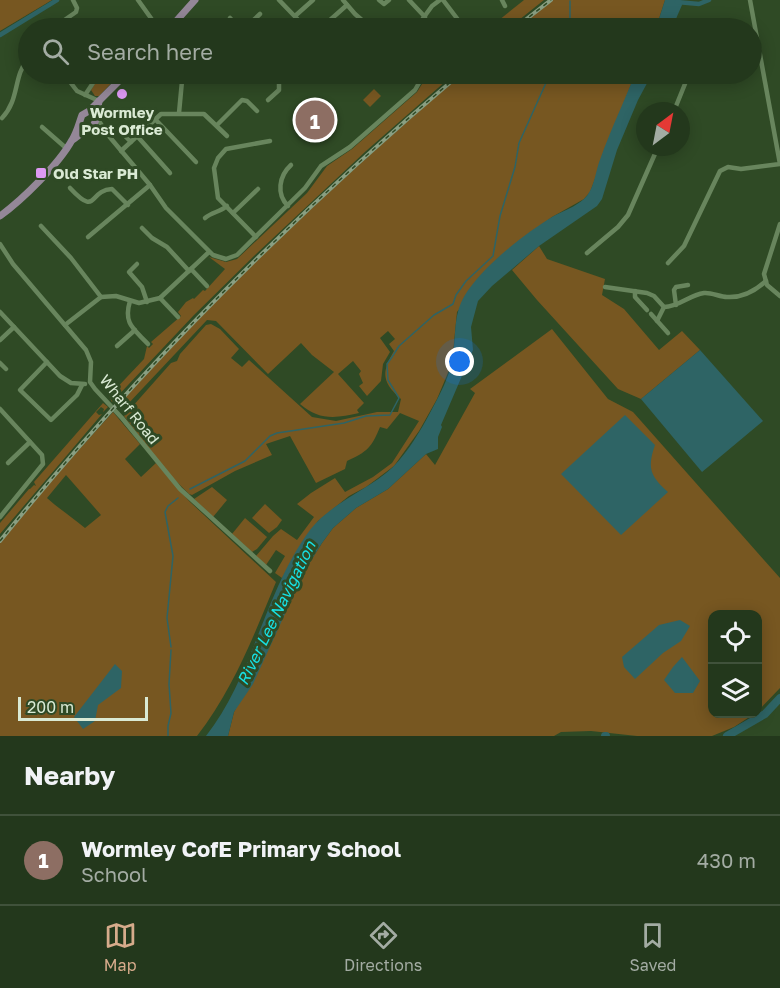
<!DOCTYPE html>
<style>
:root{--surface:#23381c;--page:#2f4329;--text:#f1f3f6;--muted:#a3aca3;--line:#40523b;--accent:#d6ab8b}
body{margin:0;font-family:"Golos Text",sans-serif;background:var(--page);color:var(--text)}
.controls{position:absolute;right:18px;bottom:18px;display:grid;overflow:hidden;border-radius:12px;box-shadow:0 3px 15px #0003}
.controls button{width:54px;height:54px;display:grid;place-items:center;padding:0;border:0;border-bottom:2px solid var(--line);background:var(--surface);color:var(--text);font:30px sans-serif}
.compass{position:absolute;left:636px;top:102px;width:54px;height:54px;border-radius:50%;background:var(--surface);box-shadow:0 3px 15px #0003;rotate:32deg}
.scale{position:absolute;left:18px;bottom:15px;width:130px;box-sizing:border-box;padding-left:6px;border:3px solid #daead4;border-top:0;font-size:16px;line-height:21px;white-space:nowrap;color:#daead4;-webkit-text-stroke:4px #2f4a25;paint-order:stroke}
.you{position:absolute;left:460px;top:362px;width:21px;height:21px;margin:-15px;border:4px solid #fff;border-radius:50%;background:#1a73e8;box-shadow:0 0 0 9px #1a73e833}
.badge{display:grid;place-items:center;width:39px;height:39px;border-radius:50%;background:var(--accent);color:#fff;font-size:20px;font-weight:700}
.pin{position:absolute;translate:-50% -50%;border:3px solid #fff;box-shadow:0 2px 6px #0006}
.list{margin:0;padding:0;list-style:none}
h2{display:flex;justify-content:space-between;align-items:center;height:78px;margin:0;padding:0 24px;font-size:26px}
h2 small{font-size:20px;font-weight:400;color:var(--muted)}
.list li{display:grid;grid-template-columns:39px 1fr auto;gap:18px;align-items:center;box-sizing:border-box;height:90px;padding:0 24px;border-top:2px solid var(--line)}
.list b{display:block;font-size:22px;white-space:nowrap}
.list p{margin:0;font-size:20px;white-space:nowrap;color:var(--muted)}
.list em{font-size:20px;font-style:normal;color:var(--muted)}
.icon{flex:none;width:33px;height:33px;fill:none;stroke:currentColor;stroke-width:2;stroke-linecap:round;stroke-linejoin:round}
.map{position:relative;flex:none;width:780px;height:736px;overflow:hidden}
.search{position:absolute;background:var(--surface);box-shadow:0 3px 15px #0003;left:18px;right:18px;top:18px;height:66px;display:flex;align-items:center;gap:15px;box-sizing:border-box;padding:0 21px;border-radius:33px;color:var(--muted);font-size:22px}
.sheet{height:168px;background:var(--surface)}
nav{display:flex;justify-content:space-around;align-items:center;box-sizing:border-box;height:84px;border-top:2px solid var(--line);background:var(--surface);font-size:16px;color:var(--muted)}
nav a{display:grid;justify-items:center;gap:3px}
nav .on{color:var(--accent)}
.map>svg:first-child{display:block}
.green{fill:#775721;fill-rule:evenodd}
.water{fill:#2e6465}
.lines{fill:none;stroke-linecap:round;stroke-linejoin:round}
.stream{stroke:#2e6465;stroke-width:1.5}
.canal{stroke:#2e6465;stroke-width:4.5}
.river{stroke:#2e6465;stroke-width:8}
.minor{stroke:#68855d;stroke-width:4.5}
.primary{stroke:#948798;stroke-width:7}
.rail-casing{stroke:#899f82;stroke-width:4}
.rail{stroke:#2f4a25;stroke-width:1.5;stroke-dasharray:4.5;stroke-linecap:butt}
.poi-dot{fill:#dd99f3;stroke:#2f4a25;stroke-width:2}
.labels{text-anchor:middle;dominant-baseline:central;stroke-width:6;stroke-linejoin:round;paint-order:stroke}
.poi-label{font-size:15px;font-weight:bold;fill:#daead4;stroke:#2f4a25}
.street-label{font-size:15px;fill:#daead4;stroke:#2f4a25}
.water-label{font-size:16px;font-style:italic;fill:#17e1e5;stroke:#2f4a25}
</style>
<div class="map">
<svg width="780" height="736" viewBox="0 0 780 736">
<rect width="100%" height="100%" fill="#2f4a25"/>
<g class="green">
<path d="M0,0H52L0,31Z"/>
<path d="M524,0H544L509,28H489Z"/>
<path d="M553,0H665L656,28H517Z"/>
<path d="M101,74H120L99,96H95L91,90Z"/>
<path d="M422,74H434L438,77L442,74H454L366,151L255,255L194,315L112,402L109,396L144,359L147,346L149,348L153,344L151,342L181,316L178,312L186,302L193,298L194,299L203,290L205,291L225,269L209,257L226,262L237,259L307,193L327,166L352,149L417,92L422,84Z"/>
<path d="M462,74H635L590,192L584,199L552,217L510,248L457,312L452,363L437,399L419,431L394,466L366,487L349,496L318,521L305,539L282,578L275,573L285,556L276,550L266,565L256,556L273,536L281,529L297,540L314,517L297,504L311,493L335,478L345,492L373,477L392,463L419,421L400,413L387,429L380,427C372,447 367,452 347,461L345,469L316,483L290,436L266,444L272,455L235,471L192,495L189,494L167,472L124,416L171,363L177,361L180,354L206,325L211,324L220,329L239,349L231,358L242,367L249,360L312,417L336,421L377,412H398L401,399C382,382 381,373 394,351L389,344L395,339L388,331L380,338L390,352L383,364L381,381L367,396L359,386L363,383L359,374L361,371L353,361L338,374L364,403L357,410L359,413C337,418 319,421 300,404L334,372L312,355L301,343L268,374L216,321L207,320L127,405L123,408L117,407C146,368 184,334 217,300C296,221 378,146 462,74Z"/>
<path d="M374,89L381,96L370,107L363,100Z"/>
<path d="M539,246L547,259L605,279L602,295L624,309L659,350L682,331L700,350L641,399L618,389L537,300L512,270Z"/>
<path d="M552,329L608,399L633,412L780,578V688L758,711V614H712V714H754L734,727L712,736H637L591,731L561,732L554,736H228L234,712L305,570L322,543L333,528L356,508L388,489L426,454L435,465L475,393L470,389Z"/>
<path d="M103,403L108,407L103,412L104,409L101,407L96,412L99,415L102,414L0,534V523L29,489H30L34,485L36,486L34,482Z"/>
<path d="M113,412L140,444L125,459L141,477L156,463L189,501L276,582C254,635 233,690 197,736H0V543L47,485ZM66,475L101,515L85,528C72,517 59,509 47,498Z"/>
<path d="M212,487L227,500L213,517L194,499Z"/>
<path d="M265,504L282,520L277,527L269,533L252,518Z"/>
<path d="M245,518L267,537L257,549L252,552L232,534Z"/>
</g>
<g class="water">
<path d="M665,0H681L682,5L672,28H656Z"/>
<path d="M635,74H652L638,100L617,150L602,199L597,206L539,246L492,286L478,301L471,327L473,350L441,425L442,427L438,437V449L426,454L388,489L356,508L333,528L322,543L305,570L253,684L234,712L228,736H206C254,675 264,592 310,530C332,502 367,491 393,467C408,452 421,430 431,411C439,396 449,378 452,361C457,338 452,316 465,295C483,266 523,235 552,217C563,211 575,207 584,199C595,189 595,171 601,157C611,129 624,102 635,74Z"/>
<path d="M700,350L763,421L702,472L641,399Z"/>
<path d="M625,415L655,445C647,468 650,476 668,492L621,535L561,474Z"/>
<path d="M680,620L690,626L681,641L663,653L635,679L624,667L622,657L659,625Z"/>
<path d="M682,657L700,681L693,693H675L664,680L673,667Z"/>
<path d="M115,664L122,671L121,688L98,705L95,721L83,729L74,717Z"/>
</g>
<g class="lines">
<g class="stream">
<path d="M568,28L570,22V1"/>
<path d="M190,489L245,461L270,436L277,433L344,423L366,416L390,415L399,398L388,380L387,364L392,357L399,346L434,315L453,304L456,295L466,281L493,256L500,216L515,167L519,143L550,74"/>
<path d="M171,647L167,618L173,556L165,512L168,506L178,498"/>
<path d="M168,736V726L171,713L169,684L171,650"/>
</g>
<g class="canal">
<path d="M677,2L699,4L709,0"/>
<path d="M0,35L57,0"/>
</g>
<g class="river">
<path d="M605,736H606"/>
<path d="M727,736L765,714L780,698"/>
</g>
<g class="minor">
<path d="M138,0L158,28"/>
<path d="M279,0L306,28"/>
<path d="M343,0L355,14L371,28"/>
<path d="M379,0L384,4L389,0"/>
<path d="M409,0L425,17"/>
<path d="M443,0L459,21"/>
<path d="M502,0L505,6"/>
<path d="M295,16L313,0"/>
<path d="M230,18L239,28"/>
<path d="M53,28L76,12L77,8L73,0"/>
<path d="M245,28L260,14"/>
<path d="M321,28L347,5"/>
<path d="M416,28L432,6L440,0"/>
<path d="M64,74L77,91L99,101"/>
<path d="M85,95L99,74"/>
<path d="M268,100L279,90V74"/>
<path d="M674,111L689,74"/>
<path d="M179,113L182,81C189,76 199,80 207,74"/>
<path d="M2,118C20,99 13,76 28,59"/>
<path d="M97,118L108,135L150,185L166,208L213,255L226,259L237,255L305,188L321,166L350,147L415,90L419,83V74"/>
<path d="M155,119L196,162"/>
<path d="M217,125L242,100L247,101L257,111"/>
<path d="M42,127L66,148"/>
<path d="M92,128L108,135"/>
<path d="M121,132L131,142"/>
<path d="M137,136L170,173"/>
<path d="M121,151L161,114H204L227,136"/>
<path d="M70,188C98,218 88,190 112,189L128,205"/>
<path d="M288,206C276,194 279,176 291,165"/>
<path d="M233,213L258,189"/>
<path d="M205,218C212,212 220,212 227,206"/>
<path d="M780,224L764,274L767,285L780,296"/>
<path d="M41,226L71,258L101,297"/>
<path d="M142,228L152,238L167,247L189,271"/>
<path d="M88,237L150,185"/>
<path d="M256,237L218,198L214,168L218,158L226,149L270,141"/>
<path d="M0,244L13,264L86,350L91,362L90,382L95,389L122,418L180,489L270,571"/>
<path d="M587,253L618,227L628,215L658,147"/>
<path d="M668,263L684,246L720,171L728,167L741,169L780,164L750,0"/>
<path d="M137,264L129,272L142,287L147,302"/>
<path d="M191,269L207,286"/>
<path d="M605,287L647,293L654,296L664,307C679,307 689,295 704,293C711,292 720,297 727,297C742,298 755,291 766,281"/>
<path d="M635,291V297L647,310"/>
<path d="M160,298L178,317"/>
<path d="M130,301C123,324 134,329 148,344"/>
<path d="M676,305L674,290L676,287L688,285"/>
<path d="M0,312L60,376L71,383L85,384"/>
<path d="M651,314L668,333"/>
<path d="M657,321L664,307"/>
<path d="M65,325L101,297L116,296L139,303L160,298L209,252"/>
<path d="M0,340L14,327"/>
<path d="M117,346L135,330"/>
<path d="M47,362L20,390L51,420L77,395L82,385"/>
<path d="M0,363L6,369"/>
<path d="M0,409L42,455L43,464L0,517"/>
<path d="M8,463L30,442"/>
</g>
<g class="primary">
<path d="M170,28L195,0"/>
<path d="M74,139L87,129L92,128L97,118L95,114H97L99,101"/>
<path d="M0,216C22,200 59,164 72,140C77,132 79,123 82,115L89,111L126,74"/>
</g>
<g class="rail-casing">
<g id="rail">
<path d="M515,28L551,0"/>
<path d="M0,541C138,370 293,215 460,74"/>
</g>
</g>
<use href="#rail" class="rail"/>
</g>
<g class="poi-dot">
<circle cx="122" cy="94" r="6"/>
<rect x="35" y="167" width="12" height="12" rx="3"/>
</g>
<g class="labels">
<g class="poi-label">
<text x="122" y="112">Wormley<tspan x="122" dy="17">Post Office</tspan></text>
<text x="53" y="173" text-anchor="start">Old Star PH</text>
</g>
<g class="street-label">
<text transform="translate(130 409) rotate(51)">Wharf Road</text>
</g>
<g class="water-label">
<text transform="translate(276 613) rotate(-64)">River Lee Navigation</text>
</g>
</g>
</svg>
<div class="controls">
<button><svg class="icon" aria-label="locate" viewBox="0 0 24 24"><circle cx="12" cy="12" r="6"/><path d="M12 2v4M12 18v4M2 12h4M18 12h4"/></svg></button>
<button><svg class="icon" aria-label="layers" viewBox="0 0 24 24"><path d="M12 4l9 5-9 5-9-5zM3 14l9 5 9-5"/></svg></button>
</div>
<svg class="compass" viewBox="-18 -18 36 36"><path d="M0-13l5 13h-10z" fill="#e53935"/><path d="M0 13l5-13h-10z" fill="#a3aca3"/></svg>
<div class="scale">200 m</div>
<div class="you"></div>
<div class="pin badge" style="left:315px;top:120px;background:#8d6e63">1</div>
<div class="search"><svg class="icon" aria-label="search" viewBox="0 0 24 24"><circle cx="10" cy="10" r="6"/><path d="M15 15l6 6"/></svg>Search here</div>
</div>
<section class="sheet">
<h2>Nearby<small></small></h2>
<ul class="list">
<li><span class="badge" style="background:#8d6e63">1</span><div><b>Wormley CofE Primary School</b><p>School</p></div><em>430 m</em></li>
</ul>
</section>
<nav>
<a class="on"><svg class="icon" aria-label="map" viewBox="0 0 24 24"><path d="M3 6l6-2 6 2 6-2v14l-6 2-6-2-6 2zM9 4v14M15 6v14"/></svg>Map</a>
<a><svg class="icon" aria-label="directions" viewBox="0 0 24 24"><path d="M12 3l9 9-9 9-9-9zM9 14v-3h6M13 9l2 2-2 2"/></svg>Directions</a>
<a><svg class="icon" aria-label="saved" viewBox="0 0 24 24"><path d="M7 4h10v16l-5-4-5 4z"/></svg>Saved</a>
</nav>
